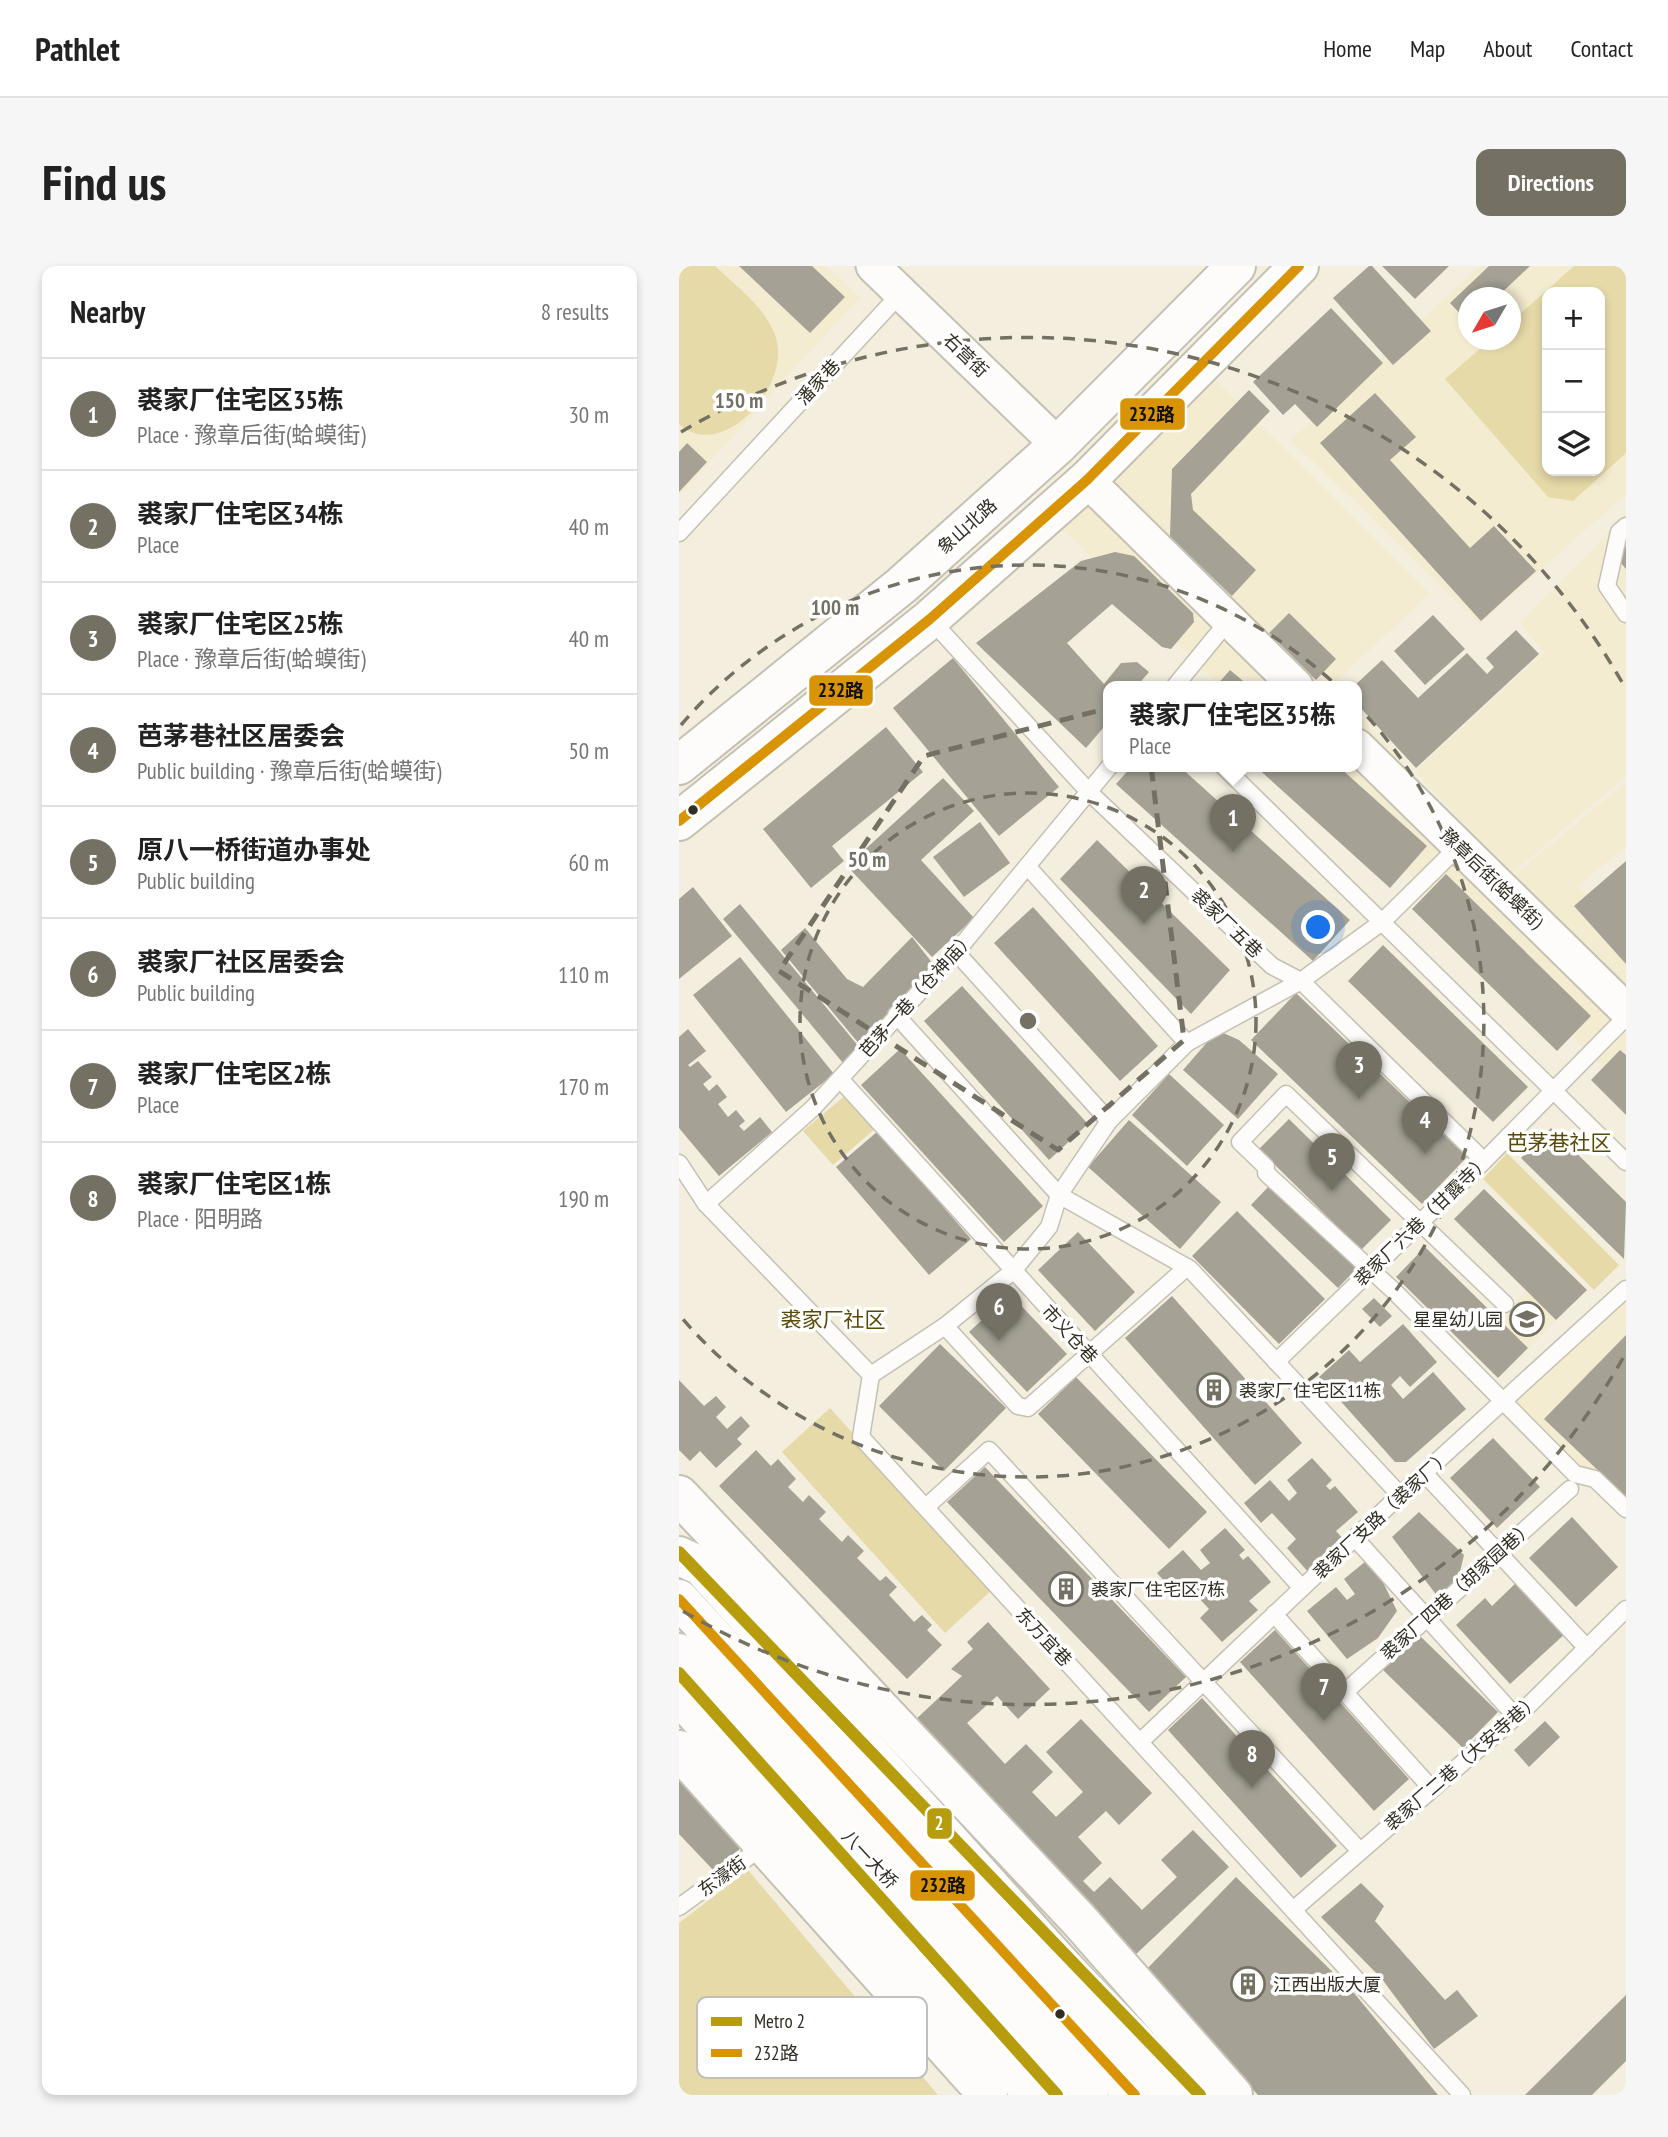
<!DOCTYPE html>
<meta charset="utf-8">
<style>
:root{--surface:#fff;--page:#f6f6f6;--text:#222;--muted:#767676;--line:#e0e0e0;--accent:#747164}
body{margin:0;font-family:"PT Sans Narrow","Noto Sans SC",sans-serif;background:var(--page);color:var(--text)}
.controls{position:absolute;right:21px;top:21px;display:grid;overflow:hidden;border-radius:14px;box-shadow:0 4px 10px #0003}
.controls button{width:63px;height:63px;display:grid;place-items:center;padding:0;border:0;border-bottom:2px solid var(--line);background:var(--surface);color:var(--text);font:35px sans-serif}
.compass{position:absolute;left:779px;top:21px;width:63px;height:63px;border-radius:50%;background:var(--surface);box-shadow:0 4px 10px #0003;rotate:231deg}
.you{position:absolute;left:640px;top:662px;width:24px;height:24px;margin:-18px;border:5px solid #fff;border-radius:50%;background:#1a73e8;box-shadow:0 0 0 10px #1a73e833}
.badge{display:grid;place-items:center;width:46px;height:46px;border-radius:50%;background:var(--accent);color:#fff;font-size:23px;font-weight:700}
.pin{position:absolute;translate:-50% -58px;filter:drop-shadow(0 2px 4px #0008)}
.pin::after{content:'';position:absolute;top:37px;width:24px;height:21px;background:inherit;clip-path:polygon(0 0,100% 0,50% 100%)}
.popup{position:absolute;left:424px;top:415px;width:259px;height:91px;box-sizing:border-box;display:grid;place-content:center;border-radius:14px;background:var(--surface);filter:drop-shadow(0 2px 5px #0005);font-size:23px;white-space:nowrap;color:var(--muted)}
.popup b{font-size:26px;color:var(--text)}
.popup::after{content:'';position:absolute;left:50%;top:100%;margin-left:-14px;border:14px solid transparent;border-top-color:var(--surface)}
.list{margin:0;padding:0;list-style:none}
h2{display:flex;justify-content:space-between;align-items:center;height:91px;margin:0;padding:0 28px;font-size:30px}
h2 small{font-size:23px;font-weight:400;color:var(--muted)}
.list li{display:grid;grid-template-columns:46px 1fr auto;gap:21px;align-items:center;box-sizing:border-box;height:112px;padding:0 28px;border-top:2px solid var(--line)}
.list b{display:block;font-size:26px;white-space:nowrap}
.list p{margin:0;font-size:23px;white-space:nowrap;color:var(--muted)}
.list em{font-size:23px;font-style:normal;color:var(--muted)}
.icon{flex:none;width:38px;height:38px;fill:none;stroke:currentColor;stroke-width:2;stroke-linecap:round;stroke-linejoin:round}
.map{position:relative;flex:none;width:947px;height:1829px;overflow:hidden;border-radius:14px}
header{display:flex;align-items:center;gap:42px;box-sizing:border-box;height:98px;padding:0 35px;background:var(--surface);border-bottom:2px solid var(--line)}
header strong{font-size:33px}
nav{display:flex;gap:38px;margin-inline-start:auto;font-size:24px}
.intro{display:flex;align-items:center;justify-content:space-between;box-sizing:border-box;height:168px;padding:0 42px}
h1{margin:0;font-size:49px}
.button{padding:18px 32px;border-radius:14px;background:var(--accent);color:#fff;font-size:24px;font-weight:700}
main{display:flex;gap:42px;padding:0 42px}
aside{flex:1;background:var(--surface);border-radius:14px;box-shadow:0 4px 10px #0003}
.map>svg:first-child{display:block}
.built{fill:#f4ecd1;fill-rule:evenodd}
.green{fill:#e7daa9;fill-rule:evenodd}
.building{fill:#a5a195}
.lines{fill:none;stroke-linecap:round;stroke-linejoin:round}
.lane-casing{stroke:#c4c0b3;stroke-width:19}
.street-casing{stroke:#c4c0b3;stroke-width:37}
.secondary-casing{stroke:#c4c0b3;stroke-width:42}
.primary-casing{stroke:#c4c0b3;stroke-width:42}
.highway-casing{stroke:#c4c0b3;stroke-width:42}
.lane{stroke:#fdfcfa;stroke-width:16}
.street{stroke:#fdfcfa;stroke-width:33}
.secondary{stroke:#fdfcfa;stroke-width:38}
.primary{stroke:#fdfcfa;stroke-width:38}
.highway{stroke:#fdfcfa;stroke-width:38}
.bus-1-casing{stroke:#fff;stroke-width:16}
.bus-1{stroke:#d99405;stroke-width:10}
.metro-1-casing{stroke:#fff;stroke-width:18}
.metro-1{stroke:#b79d0d;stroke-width:12}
.marked{fill:none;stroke:#747164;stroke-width:5;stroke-dasharray:14 9;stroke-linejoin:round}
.ring{fill:none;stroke:#747164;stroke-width:3.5;stroke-dasharray:12 9}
.bus-dot{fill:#302d22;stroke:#fff;stroke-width:2.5}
.labels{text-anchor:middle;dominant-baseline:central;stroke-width:7;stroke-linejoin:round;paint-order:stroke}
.street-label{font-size:18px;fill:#302d22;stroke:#fff}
.poi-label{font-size:18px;fill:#302d22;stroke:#fff;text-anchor:start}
.quarter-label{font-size:21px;fill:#584907;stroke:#fff}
.key{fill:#fff;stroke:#c1c0bd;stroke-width:2}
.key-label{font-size:19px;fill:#302d22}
.centre{fill:#747164;stroke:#fff;stroke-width:3.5}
.ring-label{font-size:21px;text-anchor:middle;font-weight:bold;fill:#747164;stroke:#fff;stroke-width:7;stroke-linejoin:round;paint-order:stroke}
.line-badge{stroke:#fff;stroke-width:2.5}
.badge-label{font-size:19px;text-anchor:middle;font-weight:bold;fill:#fff}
.pale-badge-label{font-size:19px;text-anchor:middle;font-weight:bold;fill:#111}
</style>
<header>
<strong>Pathlet</strong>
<nav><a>Home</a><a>Map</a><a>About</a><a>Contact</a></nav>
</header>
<div class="intro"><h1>Find us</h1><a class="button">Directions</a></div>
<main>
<aside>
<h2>Nearby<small>8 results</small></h2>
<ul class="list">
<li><span class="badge">1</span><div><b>裘家厂住宅区35栋</b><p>Place · 豫章后街(蛤蟆街)</p></div><em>30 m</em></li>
<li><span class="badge">2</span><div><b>裘家厂住宅区34栋</b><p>Place</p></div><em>40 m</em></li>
<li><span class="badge">3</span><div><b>裘家厂住宅区25栋</b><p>Place · 豫章后街(蛤蟆街)</p></div><em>40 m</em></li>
<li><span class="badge">4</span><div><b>芭茅巷社区居委会</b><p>Public building · 豫章后街(蛤蟆街)</p></div><em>50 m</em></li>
<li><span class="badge">5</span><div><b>原八一桥街道办事处</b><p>Public building</p></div><em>60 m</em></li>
<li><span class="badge">6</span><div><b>裘家厂社区居委会</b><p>Public building</p></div><em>110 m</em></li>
<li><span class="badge">7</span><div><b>裘家厂住宅区2栋</b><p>Place</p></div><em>170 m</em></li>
<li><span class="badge">8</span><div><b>裘家厂住宅区1栋</b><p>Place · 阳明路</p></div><em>190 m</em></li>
</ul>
</aside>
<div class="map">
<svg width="947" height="1829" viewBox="0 0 947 1829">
<rect width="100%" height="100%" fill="#f3eede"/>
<g class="built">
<path d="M0,0H147L181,31L0,230Z"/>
<path d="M801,0H947V228L801,358L612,174ZM868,26H921V205H868ZM790,32H832V74H790Z"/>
<path d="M512,89L750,327L653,420H541L357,237Z"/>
<path d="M947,248V510L831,609L736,505L865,386L841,357Z"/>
<path d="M678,448L832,612L947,516V580L899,620L947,667V824L622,500H678Z"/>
<path d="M847,1024L877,1054L849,1082L819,1053Z"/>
<path d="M947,1034V1250L834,1138Z"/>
</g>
<g class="green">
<path d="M0,0H36C58,21 85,40 96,69C115,118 43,198 0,158Z"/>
<path d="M895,0H947V187L894,235L869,231L766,113L811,74H832V56ZM868,26H921V205H868Z"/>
<path d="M168,828L197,862L154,899L124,865Z"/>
<path d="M828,887L940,999L915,1024L804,913Z"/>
<path d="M151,1142L314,1323L266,1367L103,1186Z"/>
<path d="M69,1604L259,1829H0V1657Z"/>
</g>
<g class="building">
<path d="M60,0H133L166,31L131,67Z"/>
<path d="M690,0H693L752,65L714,99L654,32Z"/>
<path d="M703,0H770L736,33Z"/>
<path d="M810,0H851L817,32H790V57L771,37Z"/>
<path d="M652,42L704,97L638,161L616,138L604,149L574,116Z"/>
<path d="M570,124L591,145L512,228L514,244L577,304L553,330L491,271L493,203Z"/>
<path d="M696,127L737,171L711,194L791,282L815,260L857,305L802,355L641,177Z"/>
<path d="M8,177L28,196L0,226V186Z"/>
<path d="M947,280V303L936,290Z"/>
<path d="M436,286L455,290L514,347L515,356L492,383L483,381L433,338L388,377L425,418L442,397L458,396L470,406L458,420H430V455L407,482L297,377L402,295Z"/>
<path d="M610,347L657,393L637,414L590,367Z"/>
<path d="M754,349L786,383L746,419L715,385Z"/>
<path d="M837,364L860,388L737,502L678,438V420H675L703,394L739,432L788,387L808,408L815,401L807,392Z"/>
<path d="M274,392L380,521L320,570L214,442Z"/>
<path d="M551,404L570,420H537Z"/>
<path d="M207,461L244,506L153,580L165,595L132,622L84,563Z"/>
<path d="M453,500H500L671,654L634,695L437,518Z"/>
<path d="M576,500H659L748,580L711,622Z"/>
<path d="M264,512L295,545L242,594L295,652L253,691L168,600Z"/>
<path d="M301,556L331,597L285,631L254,591Z"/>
<path d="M418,574L551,704L512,748L381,613Z"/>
<path d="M947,595V698L895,640Z"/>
<path d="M767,608L912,750L878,785L733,643Z"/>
<path d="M14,621L53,670L0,713V633Z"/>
<path d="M61,638L181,782L164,797L44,653Z"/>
<path d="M354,641L479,780L441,815L315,677Z"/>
<path d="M126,662L168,713L184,721L233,671L258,703L181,779L102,684Z"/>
<path d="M704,679L849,821L814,856L669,715Z"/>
<path d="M61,691L155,808L107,846L14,729Z"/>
<path d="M283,720L409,858L370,894L245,755Z"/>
<path d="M617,727L788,891L743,938L572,774Z"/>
<path d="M9,763L27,785L9,799L11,801L19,795L33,811L24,818L30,825L38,818L48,831L39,838L49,851L57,844L66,855L60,860L65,865L81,851L93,866L40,910L0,862V771Z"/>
<path d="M542,766L560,774L599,808L559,853L504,804L530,774Z"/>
<path d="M221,783L364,940L325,976L182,819Z"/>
<path d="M941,784L947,789V849L912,814Z"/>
<path d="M490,808L545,859L508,900L453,849Z"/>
<path d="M610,853L712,954L682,984L580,883Z"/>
<path d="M450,854L542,936L501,983L409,901Z"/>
<path d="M872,862L947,936L945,993L842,892Z"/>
<path d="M199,865L292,973L250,1009L157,901Z"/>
<path d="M591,919L678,1002L659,1022L572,939Z"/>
<path d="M805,923L908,1024L877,1054L775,953Z"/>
<path d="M558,945L646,1033L600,1078L513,990Z"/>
<path d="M399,966L456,1026L416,1065L359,1004Z"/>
<path d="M746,981L849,1082L819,1112L717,1011Z"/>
<path d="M331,1028L388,1088L348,1126L290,1066Z"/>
<path d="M493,1030L623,1177L576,1219L446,1072Z"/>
<path d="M695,1032L713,1050L701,1061L683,1043Z"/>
<path d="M724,1058L758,1096L731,1121L721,1110L712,1119L724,1133L754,1106L787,1143L727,1196H716L640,1111L670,1084L681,1096Z"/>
<path d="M947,1069V1231L865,1153Z"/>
<path d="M261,1078L327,1142L265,1205L200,1140Z"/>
<path d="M397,1111L528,1246L490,1283L359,1148Z"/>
<path d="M0,1114L25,1140L37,1130L47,1141L37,1151L48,1163L62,1150L71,1160L58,1173L63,1178L37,1202L21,1185L11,1195L0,1184Z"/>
<path d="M814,1172L861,1221L818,1262L771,1212Z"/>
<path d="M77,1184L92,1200L99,1193L117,1213L109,1221L124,1236L130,1229L147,1246L140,1253L163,1276L169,1269L185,1285L178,1292L201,1315L207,1310L218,1321L210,1329L235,1356L243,1349L253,1359L248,1364L263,1379L228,1413L40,1220Z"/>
<path d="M633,1192L653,1214L647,1220L651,1224L656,1220L679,1246L657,1265L666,1275L630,1307L608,1282L617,1273L593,1247L582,1257L565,1237L591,1214L610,1235L618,1227L608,1214Z"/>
<path d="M306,1201L507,1411L470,1446L268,1236Z"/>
<path d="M740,1246L785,1289L779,1314L759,1331L713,1271Z"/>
<path d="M893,1251L939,1301L897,1341L850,1292Z"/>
<path d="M546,1262L566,1284L560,1289L564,1294L569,1290L592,1316L570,1335L579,1344L543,1376L521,1352L530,1343L506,1317L495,1326L478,1307L504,1284L522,1304L531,1297L521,1284Z"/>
<path d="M687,1295L698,1304L718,1345L699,1372L668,1393L628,1345L657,1321L668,1334L676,1328L665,1313Z"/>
<path d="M840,1314L888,1366L831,1418L777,1359L806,1332L813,1340Z"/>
<path d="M309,1356L371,1423L339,1453L318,1430L288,1457L326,1498L347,1478L374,1506L353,1526L377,1551L404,1526L367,1486L402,1453L473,1527L440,1559L427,1545L399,1571L423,1597L404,1615L415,1626L431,1611L463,1644L498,1611L482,1594L514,1564L550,1601L455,1690L234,1456L283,1410L272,1403L294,1383L288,1376Z"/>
<path d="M596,1364L730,1513L695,1545L561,1396Z"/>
<path d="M739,1368L819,1446L784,1482L704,1404Z"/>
<path d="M523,1432L658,1580L622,1612L489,1464Z"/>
<path d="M866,1455L881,1471L850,1501L835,1484Z"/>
<path d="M0,1505L68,1576L36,1606L0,1568Z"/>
<path d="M557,1611L675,1727L759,1829H579L463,1708Z"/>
<path d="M682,1617L705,1640L696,1655L766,1734L778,1724L799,1750L755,1783L703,1713L642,1651Z"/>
<path d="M947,1729V1795L913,1829H846Z"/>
</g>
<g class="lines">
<g class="lane-casing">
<g id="lane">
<path d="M947,260L940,266L928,320L947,348"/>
<path d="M0,267L222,27"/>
<path d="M251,353L410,526L593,700L622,715L798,888"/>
<path d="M496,420L550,354"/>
<path d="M544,500L947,896"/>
<path d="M348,600L508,777"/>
<path d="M277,686L430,855"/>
<path d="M217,749L380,929L511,1003L721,1229"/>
<path d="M161,813L623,1322"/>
<path d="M0,897L27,938L192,1109L182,1171L783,1829"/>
<path d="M587,901L561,876L607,828L826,1038"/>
<path d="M587,907L717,1027L896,1208L916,1213L947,1243"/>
<path d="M27,938L134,842L277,686L431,500"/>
<path d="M266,1060L339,1140L349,1142L508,1001"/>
<path d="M597,1096L805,895L947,751"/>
<path d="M192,1109L266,1060L334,1005L370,961L380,929L430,855L508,777L622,715L703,656L780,580"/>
<path d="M745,1207L908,1382"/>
<path d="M247,1241L310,1184L681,1585"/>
<path d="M676,1272L837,1451"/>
<path d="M595,1348L753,1523"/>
<path d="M666,1426L891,1223"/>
<path d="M461,1476L721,1229L947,1023"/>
<path d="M0,1641L86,1579"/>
<path d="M614,1644L849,1440L947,1343"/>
</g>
</g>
<g class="street-casing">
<g id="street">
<path d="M194,0L379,179"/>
<path d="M408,214L617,420"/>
<path d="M678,480L947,744"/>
</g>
</g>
<g class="secondary-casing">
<g id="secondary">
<path d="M0,1290L22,1300L500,1829"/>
<path d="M0,1429L355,1829"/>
</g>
</g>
<g class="primary-casing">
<g id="primary">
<path d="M0,499L223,319L379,179L557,0"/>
<path d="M0,555L251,353L408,214L620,0"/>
<path d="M0,1229L400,1654L554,1829"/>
<path d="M0,1484L309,1829"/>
</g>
</g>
<g class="highway-casing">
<g id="highway">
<path d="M0,1333L456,1829"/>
<path d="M0,1387L410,1829"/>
</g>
</g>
<use href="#lane" class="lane"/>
<use href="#street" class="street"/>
<use href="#secondary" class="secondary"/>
<use href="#primary" class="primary"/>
<use href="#highway" class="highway"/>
<g class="bus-1-casing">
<g id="bus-1">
<path d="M0,555L251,353L408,214L620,0"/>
<path d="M0,1333L456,1829"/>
</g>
</g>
<use href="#bus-1" class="bus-1"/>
<g class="metro-1-casing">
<g id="metro-1">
<path d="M0,1286L521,1829"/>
<path d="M0,1407L378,1829"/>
</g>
</g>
<use href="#metro-1" class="metro-1"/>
</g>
<path class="marked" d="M464,433L505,774L379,884L100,705L245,490Z"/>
<g class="ring">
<circle cx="349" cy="755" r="228"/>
<path d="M2 459A456 456 0 1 1 2 1051"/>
<path d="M944 1092A684 684 0 0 1 2 1344M2 166A684 684 0 0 1 944 418"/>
</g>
<defs>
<g id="school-ring" transform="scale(1.75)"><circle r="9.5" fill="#fff" stroke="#747164" stroke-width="1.5"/><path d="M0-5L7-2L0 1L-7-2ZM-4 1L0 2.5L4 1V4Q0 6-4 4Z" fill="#747164"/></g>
<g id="building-ring" transform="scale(1.75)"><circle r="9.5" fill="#fff" stroke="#747164" stroke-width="1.5"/><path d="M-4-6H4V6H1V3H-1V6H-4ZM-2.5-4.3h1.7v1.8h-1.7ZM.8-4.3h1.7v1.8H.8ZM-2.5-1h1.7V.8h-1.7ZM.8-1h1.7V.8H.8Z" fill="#747164"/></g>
</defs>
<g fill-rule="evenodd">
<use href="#school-ring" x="848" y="1053"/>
<use href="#building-ring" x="535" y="1124"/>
<use href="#building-ring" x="387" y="1323"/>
<use href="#building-ring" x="569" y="1718"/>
</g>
<g class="bus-dot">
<circle cx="14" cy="544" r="6"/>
<circle cx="381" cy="1748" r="6"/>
</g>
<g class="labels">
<g class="street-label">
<text transform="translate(287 89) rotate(44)">右营街</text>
<text transform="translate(139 116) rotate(-47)">潘家巷</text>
<text transform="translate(288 260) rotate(-42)">象山北路</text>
<text transform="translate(813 612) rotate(44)">豫章后街(蛤蟆街)</text>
<text transform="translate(548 657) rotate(44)">裘家厂五巷</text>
<text transform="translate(238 728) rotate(-48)">芭茅一巷（仓神庙）</text>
<text transform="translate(743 954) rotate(-44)">裘家厂六巷（甘露寺）</text>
<text transform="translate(391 1068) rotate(47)">市义仓巷</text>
<text transform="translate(703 1248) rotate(-43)">裘家厂支路（裘家厂）</text>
<text transform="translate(778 1324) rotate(-42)">裘家厂四巷（胡家园巷）</text>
<text transform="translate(365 1371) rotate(47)">东万宜巷</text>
<text transform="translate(783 1496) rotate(-41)">裘家厂二巷（大安寺巷）</text>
<text transform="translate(191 1593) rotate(47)">八一大桥</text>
<text transform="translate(43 1610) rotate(-36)">东濠街</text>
</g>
<g class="poi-label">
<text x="824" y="1053" text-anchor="end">星星幼儿园</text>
<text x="560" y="1124">裘家厂住宅区11栋</text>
<text x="412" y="1323">裘家厂住宅区7栋</text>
<text x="594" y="1718">江西出版大厦</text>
</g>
<g class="quarter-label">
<text x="880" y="876">芭茅巷社区</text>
<text x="154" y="1053">裘家厂社区</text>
</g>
</g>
<rect x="18" y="1731" width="230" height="81" rx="10" class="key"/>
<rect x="32" y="1751" width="31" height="9" fill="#b79d0d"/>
<rect x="32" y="1783" width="31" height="8" fill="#d99405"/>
<g class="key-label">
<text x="75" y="1762">Metro 2</text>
<text x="75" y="1794">232路</text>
</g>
<circle cx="349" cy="755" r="10" class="centre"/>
<g class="ring-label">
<text x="60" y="142">150 m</text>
<text x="156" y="349">100 m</text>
<text x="188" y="601">50 m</text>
</g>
<g class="line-badge">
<rect x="440" y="131" width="67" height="34" rx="7" fill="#d99405"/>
<rect x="129" y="408" width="66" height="33" rx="7" fill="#d99405"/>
<rect x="247" y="1541" width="27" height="33" rx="7" fill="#b79d0d"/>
<rect x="230" y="1603" width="67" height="33" rx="7" fill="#d99405"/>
</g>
<g class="badge-label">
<text x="260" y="1564">2</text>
</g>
<g class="pale-badge-label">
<text x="473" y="155">232路</text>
<text x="162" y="431">232路</text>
<text x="264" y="1626">232路</text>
</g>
</svg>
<div class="controls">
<button>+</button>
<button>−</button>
<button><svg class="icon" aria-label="layers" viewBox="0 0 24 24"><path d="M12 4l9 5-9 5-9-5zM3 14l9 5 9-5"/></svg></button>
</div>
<svg class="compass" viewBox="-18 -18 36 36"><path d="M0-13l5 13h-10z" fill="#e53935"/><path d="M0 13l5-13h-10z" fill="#767676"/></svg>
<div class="you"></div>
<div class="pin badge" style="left:554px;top:586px">1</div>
<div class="popup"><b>裘家厂住宅区35栋</b>Place</div>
<div class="pin badge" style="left:465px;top:658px">2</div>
<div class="pin badge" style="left:680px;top:833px">3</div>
<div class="pin badge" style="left:746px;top:888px">4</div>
<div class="pin badge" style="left:653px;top:925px">5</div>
<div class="pin badge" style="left:320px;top:1075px">6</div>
<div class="pin badge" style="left:645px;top:1455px">7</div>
<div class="pin badge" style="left:573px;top:1522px">8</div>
</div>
</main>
